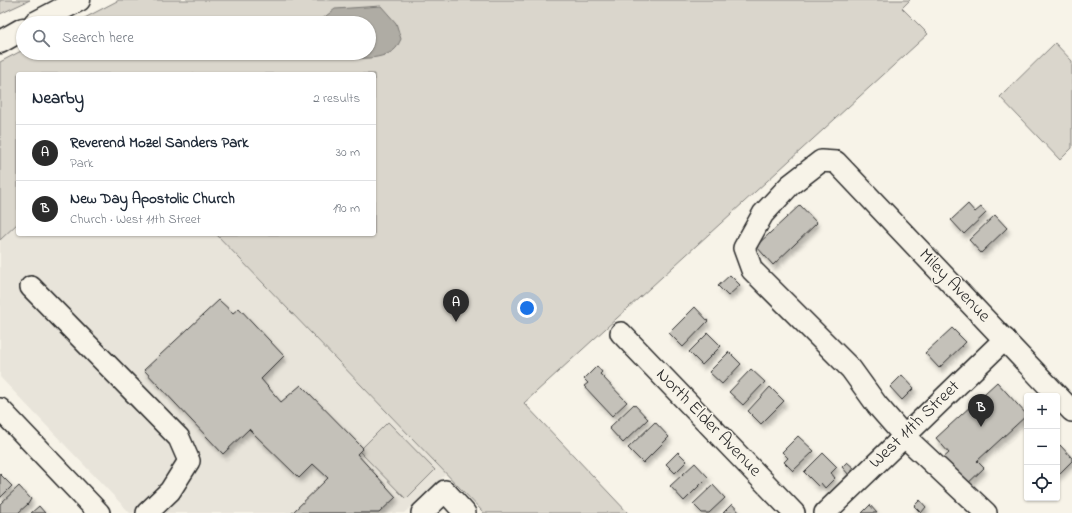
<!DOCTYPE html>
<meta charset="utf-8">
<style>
:root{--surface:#fff;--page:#f6f6f7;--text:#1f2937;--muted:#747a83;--line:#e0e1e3;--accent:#2b2b2b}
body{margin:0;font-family:"Indie Flower",sans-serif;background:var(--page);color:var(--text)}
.controls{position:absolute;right:12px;bottom:12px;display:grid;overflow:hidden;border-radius:4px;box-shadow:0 1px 3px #0004}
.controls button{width:36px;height:36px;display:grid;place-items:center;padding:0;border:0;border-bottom:1px solid var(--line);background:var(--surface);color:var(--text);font:20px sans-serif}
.you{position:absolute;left:527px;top:308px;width:14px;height:14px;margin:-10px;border:3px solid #fff;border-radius:50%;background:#1a73e8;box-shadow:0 0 0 6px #1a73e833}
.badge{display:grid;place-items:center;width:26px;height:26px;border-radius:50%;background:var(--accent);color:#fff;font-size:13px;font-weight:700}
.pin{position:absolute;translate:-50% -33px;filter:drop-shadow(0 1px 2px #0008)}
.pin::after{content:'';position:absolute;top:21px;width:14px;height:12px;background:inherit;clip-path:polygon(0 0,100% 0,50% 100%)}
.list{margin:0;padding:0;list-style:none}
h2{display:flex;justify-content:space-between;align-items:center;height:52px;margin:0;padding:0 16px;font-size:17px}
h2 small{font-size:13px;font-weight:400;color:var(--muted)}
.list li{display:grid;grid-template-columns:26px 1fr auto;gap:12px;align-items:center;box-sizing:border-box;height:56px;padding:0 16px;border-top:1px solid var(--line)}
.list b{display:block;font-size:15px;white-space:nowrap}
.list p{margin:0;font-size:13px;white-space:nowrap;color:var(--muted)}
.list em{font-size:13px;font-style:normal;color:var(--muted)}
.icon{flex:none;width:22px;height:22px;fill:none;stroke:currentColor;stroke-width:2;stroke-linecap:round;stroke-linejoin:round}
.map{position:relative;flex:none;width:1072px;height:513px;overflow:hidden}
.search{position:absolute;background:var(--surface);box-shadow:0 1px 3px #0004;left:16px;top:16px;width:360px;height:44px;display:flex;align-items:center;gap:10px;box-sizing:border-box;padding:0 14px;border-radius:22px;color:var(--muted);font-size:15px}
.panel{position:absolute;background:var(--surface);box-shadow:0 1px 3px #0004;left:16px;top:72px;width:360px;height:164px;border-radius:4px}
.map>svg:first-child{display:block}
.built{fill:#e8e4da}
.green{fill:#dad6cc;stroke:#82807c}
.water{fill:#afaca4;stroke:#7a7874}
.building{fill:#c4c1b9;stroke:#2b2b2b;filter:url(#shadow)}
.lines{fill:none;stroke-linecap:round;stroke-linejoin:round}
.minor-casing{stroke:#2b2b2b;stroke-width:24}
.major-casing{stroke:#2b2b2b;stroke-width:25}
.minor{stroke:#f7f3e8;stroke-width:21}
.major{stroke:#f7f3e8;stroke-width:22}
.labels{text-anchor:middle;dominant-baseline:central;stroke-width:3;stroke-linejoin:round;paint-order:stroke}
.street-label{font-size:18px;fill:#2b2b2b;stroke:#f7f3e8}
</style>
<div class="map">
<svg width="1072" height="513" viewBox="0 0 1072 513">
<defs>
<filter id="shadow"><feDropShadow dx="2.5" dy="4.5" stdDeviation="2" flood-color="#0004"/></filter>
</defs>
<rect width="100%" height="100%" fill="#f7f3e8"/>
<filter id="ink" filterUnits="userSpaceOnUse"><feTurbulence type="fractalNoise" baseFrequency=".025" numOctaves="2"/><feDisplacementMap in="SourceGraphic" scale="8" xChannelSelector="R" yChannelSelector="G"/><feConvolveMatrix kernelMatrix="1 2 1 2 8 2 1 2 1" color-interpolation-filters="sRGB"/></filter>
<g filter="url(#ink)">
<path class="built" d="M18,223V234H216L446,474L404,513H130L0,377V240Z"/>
<g class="green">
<path d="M0,0H30L0,14Z"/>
<path d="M119,0H910L902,8L928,34L524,403L628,513H484L216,234H374V74H18V223L0,240V62L23,50V53H369V23H75Z"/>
<path d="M1055,43L1072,61V148L1060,160L1000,97Z"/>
<path d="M388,422L435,470L406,499L359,451Z"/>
</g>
<path class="water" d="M381,6L396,23L401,39C399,43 397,48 394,50C380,61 350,60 335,53H369V23H317L335,9Z"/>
<g class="building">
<path d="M968,204L975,212L981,207L986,213L964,234L951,220Z"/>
<path d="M800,205L817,223L773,265L756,246Z"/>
<path d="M995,215L1007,228L981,253L969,240Z"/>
<path d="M730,275L740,285L728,296L718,286Z"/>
<path d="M219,300L233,313L239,308L284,356L261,379L281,402L301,385L363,448L357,454L396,497L379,513H292L328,478L313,464L299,478L249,429L223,454L144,370Z"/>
<path d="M695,307L708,321L683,347L669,333Z"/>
<path d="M952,328L966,342L939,368L925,353Z"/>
<path d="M708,333L721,346L702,365L689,352Z"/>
<path d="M729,352L741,364L722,384L709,372Z"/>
<path d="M597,366L602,372L600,374L627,402L612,416L584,386L588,383L584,379Z"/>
<path d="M751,369L765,382L743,405L729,392Z"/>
<path d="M902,375L914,388L902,400L890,387Z"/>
<path d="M997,382L1027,415L977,461L984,468L964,487L940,461L949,453L936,438Z"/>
<path d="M770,387L784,401L761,424L748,411Z"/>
<path d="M634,404L648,419L623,443L609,428Z"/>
<path d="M655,422L669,437L643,463L628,448Z"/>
<path d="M798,436L814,451L793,471L784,462L788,458L782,452Z"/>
<path d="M1060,445L1072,458V461L1057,476V448Z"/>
<path d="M678,452L687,461L675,473L666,464Z"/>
<path d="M823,453L837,467L831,473L835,478L825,488L821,483L818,486L804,472Z"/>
<path d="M847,462L855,469L849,475L842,467Z"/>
<path d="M695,463L708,477L684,501L670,486Z"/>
<path d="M0,474L12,486L0,498Z"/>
<path d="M713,485L725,498L709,513H702L693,504Z"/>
<path d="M19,486L31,499L28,504L18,513H0V504Z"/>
<path d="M920,500L926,507L921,513L914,506Z"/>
<path d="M732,504L740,513H723Z"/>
<path d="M870,505L877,513H862Z"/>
<path d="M39,506L45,513H31Z"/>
</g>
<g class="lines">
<g class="minor-casing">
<g id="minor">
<path d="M31,287L179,438L189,461L170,491L147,513"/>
<path d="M621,333L794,513"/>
<path d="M0,409L99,513"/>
<path d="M422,513L445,491L465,513"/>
<path d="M825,513L1005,339"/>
<path d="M986,513L904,436L877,405L851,369L752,270L744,248L763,214L790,185L821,161L836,162L1072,411"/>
</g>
</g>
<g class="major-casing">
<g id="major">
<path d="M35,23L79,0"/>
<path d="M0,42L23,29"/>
</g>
</g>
<use href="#minor" class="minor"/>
<use href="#major" class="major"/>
</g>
</g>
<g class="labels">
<g class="street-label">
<text transform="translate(954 286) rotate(46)">Miley Avenue</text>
<text transform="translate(708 423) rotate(46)">North Elder Avenue</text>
<text transform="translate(915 425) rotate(-44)">West 11th Street</text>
</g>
</g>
</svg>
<div class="controls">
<button>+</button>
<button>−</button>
<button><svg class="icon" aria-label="locate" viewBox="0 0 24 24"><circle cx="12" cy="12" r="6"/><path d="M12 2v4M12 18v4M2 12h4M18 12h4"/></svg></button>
</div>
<div class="you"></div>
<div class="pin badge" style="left:456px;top:322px">A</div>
<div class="pin badge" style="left:981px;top:427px">B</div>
<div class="search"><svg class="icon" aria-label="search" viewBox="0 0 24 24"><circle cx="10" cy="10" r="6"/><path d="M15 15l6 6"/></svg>Search here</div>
<section class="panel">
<h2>Nearby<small>2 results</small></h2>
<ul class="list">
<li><span class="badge">A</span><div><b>Reverend Mozel Sanders Park</b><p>Park</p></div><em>30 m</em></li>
<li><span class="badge">B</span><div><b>New Day Apostolic Church</b><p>Church · West 11th Street</p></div><em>190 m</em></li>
</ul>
</section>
</div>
